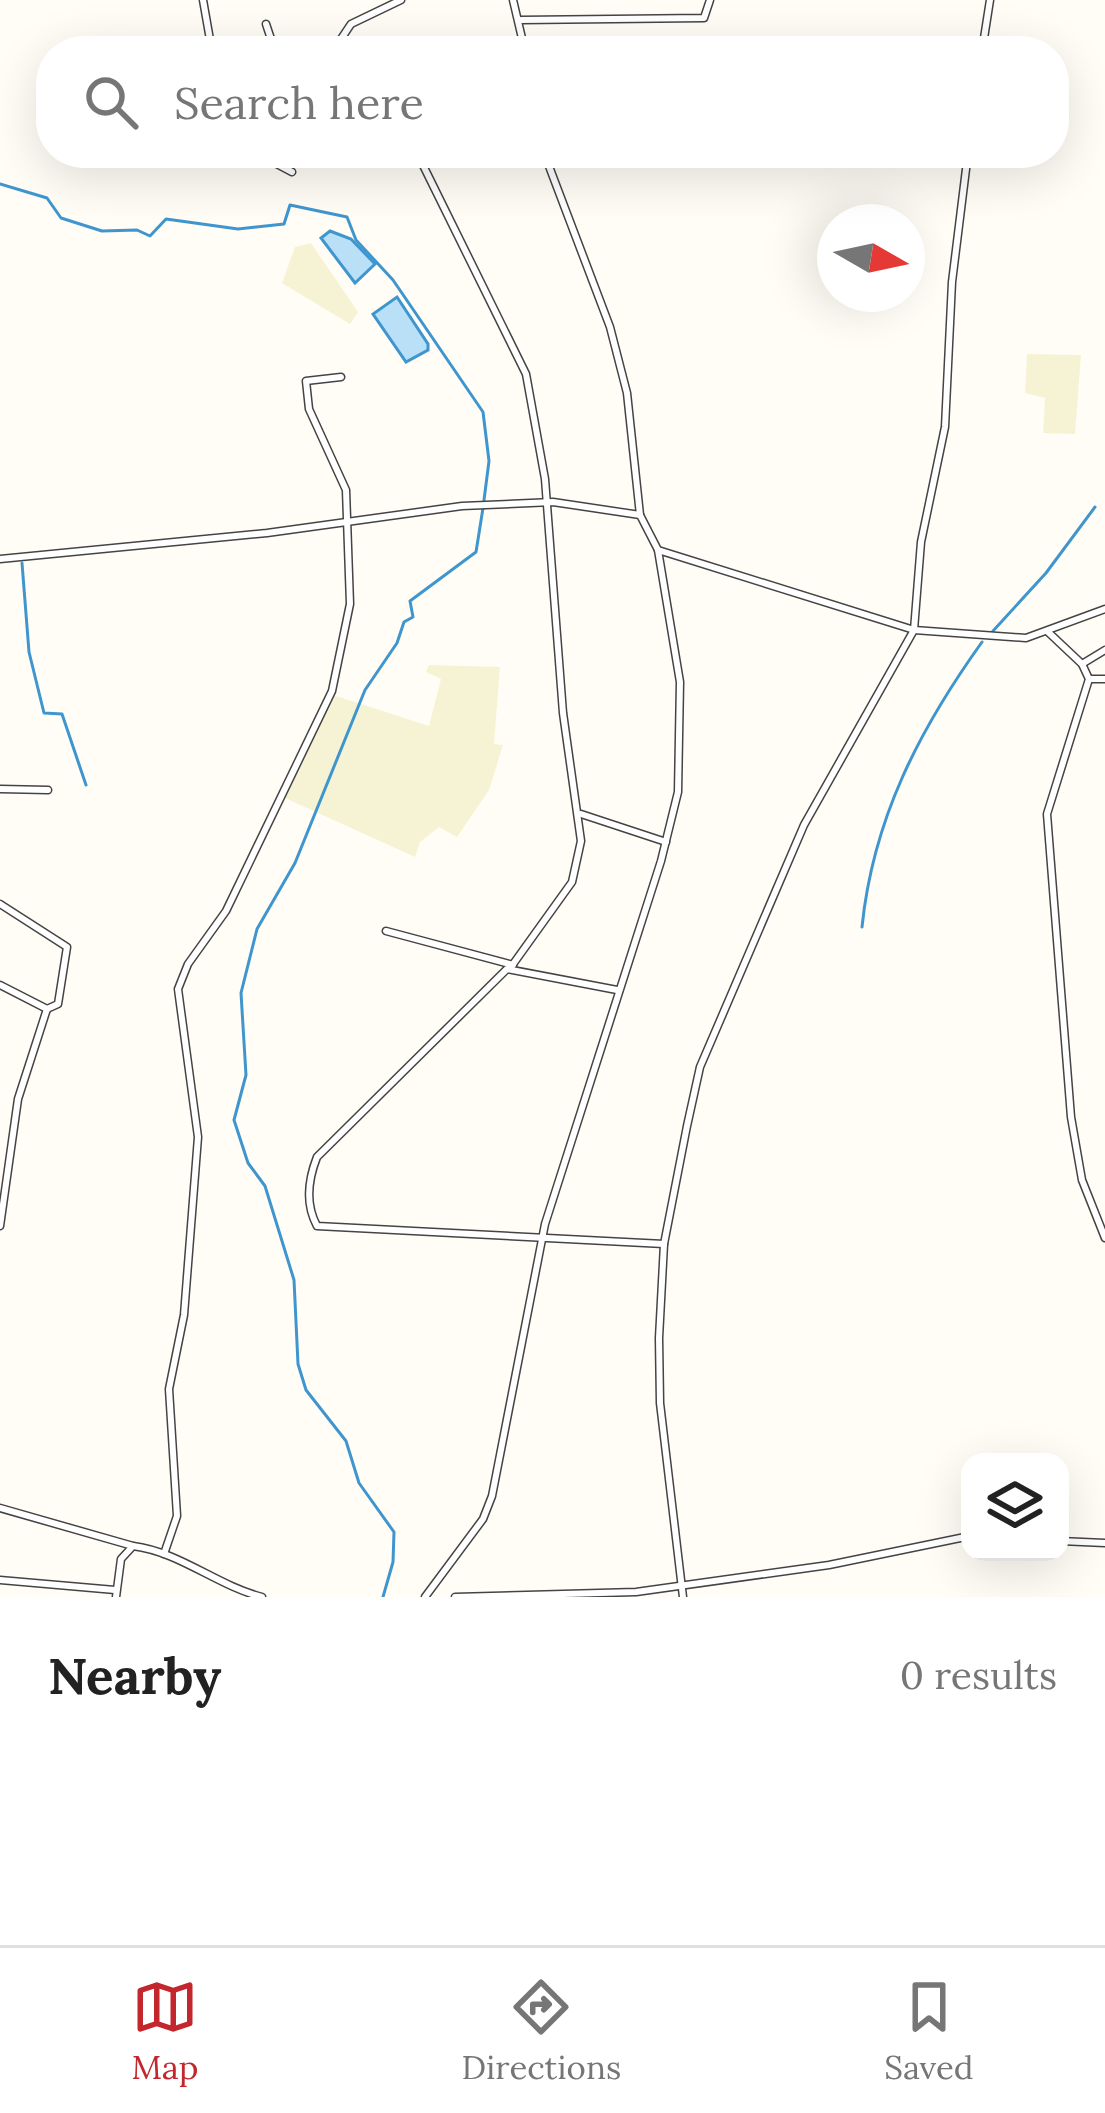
<!DOCTYPE html>
<style>
:root{--surface:#fff;--page:#f6f6f6;--text:#222;--muted:#767676;--line:#e0e0e0;--accent:#c4262e}
body{margin:0;font-family:Lora,serif;background:var(--page);color:var(--text)}
.controls{position:absolute;right:36px;bottom:36px;display:grid;overflow:hidden;border-radius:24px;box-shadow:0 12px 48px #0002}
.controls button{width:108px;height:108px;display:grid;place-items:center;padding:0;border:0;border-bottom:3px solid var(--line);background:var(--surface);color:var(--text);font:60px sans-serif}
.compass{position:absolute;left:817px;top:204px;width:108px;height:108px;border-radius:50%;background:var(--surface);box-shadow:0 12px 48px #0002;rotate:99deg}
.list{margin:0;padding:0;list-style:none}
h2{display:flex;justify-content:space-between;align-items:center;height:156px;margin:0;padding:0 48px;font-size:51px}
h2 small{font-size:39px;font-weight:400;color:var(--muted)}
.icon{flex:none;width:66px;height:66px;fill:none;stroke:currentColor;stroke-width:2;stroke-linecap:round;stroke-linejoin:round}
.map{position:relative;flex:none;width:1105px;height:1597px;overflow:hidden}
.search{position:absolute;background:var(--surface);box-shadow:0 12px 48px #0002;left:36px;right:36px;top:36px;height:132px;display:flex;align-items:center;gap:30px;box-sizing:border-box;padding:0 42px;border-radius:48px;color:var(--muted);font-size:45px}
.sheet{height:348px;background:var(--surface)}
nav{display:flex;justify-content:space-around;align-items:center;box-sizing:border-box;height:168px;border-top:3px solid var(--line);background:var(--surface);font-size:33px;color:var(--muted)}
nav a{display:grid;justify-items:center;gap:6px}
nav .on{color:var(--accent)}
.map>svg:first-child{display:block}
.farmland{fill:#f6f3d4}
.water{fill:#b9e0f7;stroke:#3f96cf;stroke-width:3}
.lines{fill:none;stroke-linecap:round;stroke-linejoin:round}
.stream{stroke:#3f96cf;stroke-width:3}
.street-casing{stroke:#444;stroke-width:9}
.street{stroke:#fff;stroke-width:6}
</style>
<div class="map">
<svg width="1105" height="1597" viewBox="0 0 1105 1597">
<rect width="100%" height="100%" fill="#fffdf5"/>
<g class="farmland">
<path d="M311,243L358,312L350,324L282,283L295,247Z"/>
<path d="M1027,354L1081,355L1075,434L1043,433L1045,398L1025,393Z"/>
<path d="M429,665L500,667L494,744L503,745L489,790L457,837L439,827L420,842L415,857L285,798L333,695L429,726L441,679L426,672Z"/>
</g>
<g class="water">
<path d="M330,231L351,239L375,264L355,283L321,238Z"/>
<path d="M397,297L428,344V350L406,362L373,314Z"/>
</g>
<g class="lines">
<g class="stream">
<path d="M0,184L47,198L61,218L102,231L137,230L150,236L166,219L238,229L284,224L290,205L347,217L356,240L393,280L483,412L489,461L484,500"/>
<path d="M22,563L29,652L44,713L62,714L86,785"/>
<path d="M993,631L1046,573L1095,507"/>
<path d="M862,927C873,819 919,730 982,642"/>
<path d="M383,1597L393,1562L394,1532L359,1483L346,1441L306,1390L298,1364L294,1280L265,1186L248,1163L234,1120L246,1075L241,993L257,929L295,863L365,690L397,643L404,622L413,617L410,601L476,552L483,508"/>
</g>
<g class="street-casing">
<g id="street">
<path d="M203,0L212,51"/>
<path d="M513,0L525,51"/>
<path d="M521,20L704,18L710,0"/>
<path d="M266,24L275,51"/>
<path d="M333,51L351,24L401,0"/>
<path d="M982,51L990,0"/>
<path d="M256,153L292,172"/>
<path d="M417,153L526,374L545,479L563,713L581,841L572,882L511,967"/>
<path d="M544,153L610,327L627,393L640,515"/>
<path d="M0,559L267,533L462,506L553,502L640,515L658,550L914,630L1026,638L1105,609"/>
<path d="M1047,631L1082,664L1089,679L1047,814L1071,1117L1082,1180L1105,1238"/>
<path d="M1082,664L1105,650"/>
<path d="M1089,679H1105"/>
<path d="M0,789L48,790"/>
<path d="M581,814L666,842"/>
<path d="M0,904L67,947L58,1004L47,1009"/>
<path d="M386,931L513,965"/>
<path d="M0,985L47,1009L18,1099L0,1226"/>
<path d="M617,990L507,969L317,1157C308,1180 305,1204 317,1226L664,1244"/>
<path d="M0,1508L133,1546"/>
<path d="M1060,1541L1105,1543"/>
<path d="M164,1554L177,1516L169,1389L184,1315L198,1137L178,989L188,964L226,911L332,691L350,604L346,490L309,409L306,381L341,377"/>
<path d="M0,1580L115,1590"/>
<path d="M116,1597L121,1559L133,1546C180,1552 216,1585 262,1597"/>
<path d="M425,1597L483,1519L492,1496L545,1224L661,861L678,792L680,682L658,550"/>
<path d="M455,1597L636,1592L829,1565L970,1536"/>
<path d="M683,1597L660,1403L659,1338L664,1244L687,1126L700,1067L804,825L914,630L921,542L945,427L952,282L968,153"/>
</g>
</g>
<use href="#street" class="street"/>
</g>
</svg>
<div class="controls">
<button><svg class="icon" aria-label="layers" viewBox="0 0 24 24"><path d="M12 4l9 5-9 5-9-5zM3 14l9 5 9-5"/></svg></button>
</div>
<svg class="compass" viewBox="-18 -18 36 36"><path d="M0-13l5 13h-10z" fill="#e53935"/><path d="M0 13l5-13h-10z" fill="#767676"/></svg>
<div class="search"><svg class="icon" aria-label="search" viewBox="0 0 24 24"><circle cx="10" cy="10" r="6"/><path d="M15 15l6 6"/></svg>Search here</div>
</div>
<section class="sheet">
<h2>Nearby<small>0 results</small></h2>
<ul class="list">
</ul>
</section>
<nav>
<a class="on"><svg class="icon" aria-label="map" viewBox="0 0 24 24"><path d="M3 6l6-2 6 2 6-2v14l-6 2-6-2-6 2zM9 4v14M15 6v14"/></svg>Map</a>
<a><svg class="icon" aria-label="directions" viewBox="0 0 24 24"><path d="M12 3l9 9-9 9-9-9zM9 14v-3h6M13 9l2 2-2 2"/></svg>Directions</a>
<a><svg class="icon" aria-label="saved" viewBox="0 0 24 24"><path d="M7 4h10v16l-5-4-5 4z"/></svg>Saved</a>
</nav>
